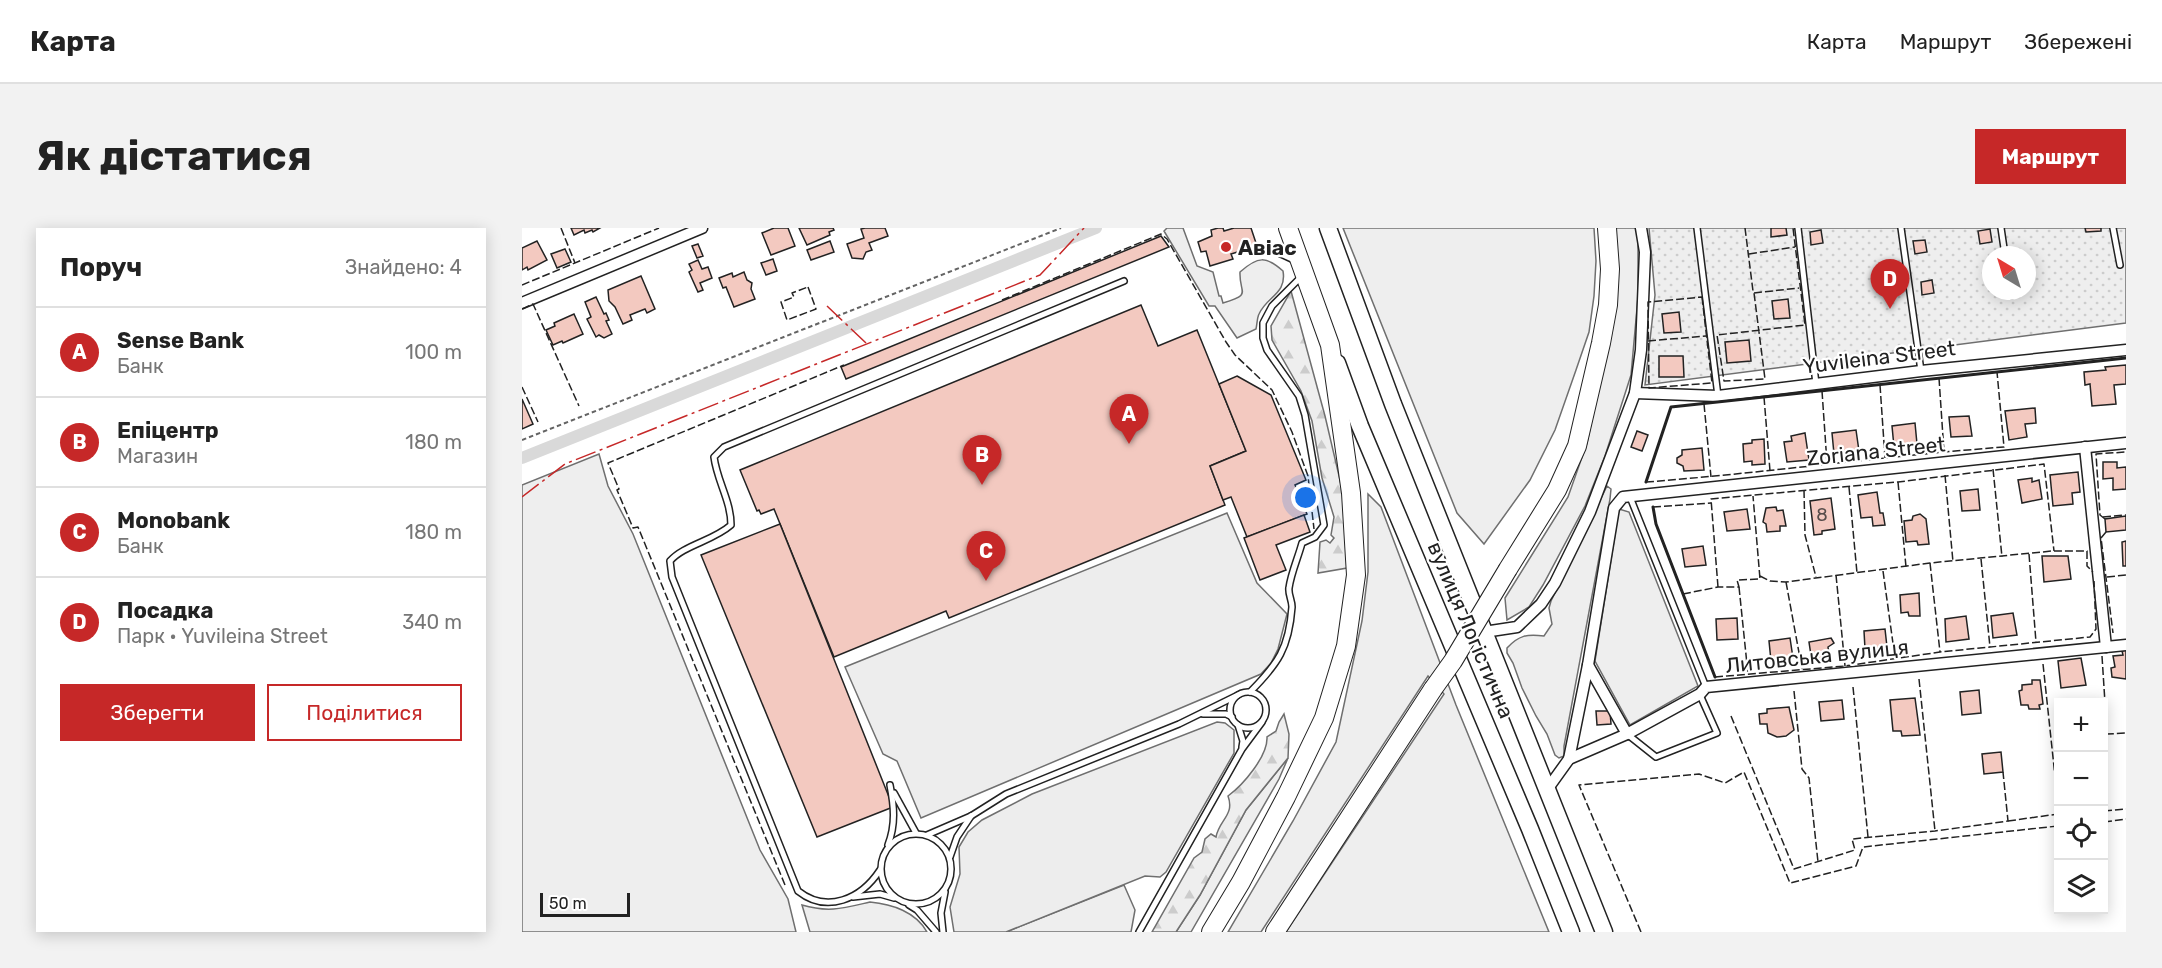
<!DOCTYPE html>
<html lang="uk">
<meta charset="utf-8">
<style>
:root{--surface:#fff;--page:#f2f2f2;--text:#222;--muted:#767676;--line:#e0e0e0;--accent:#c62828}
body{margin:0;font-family:Rubik,sans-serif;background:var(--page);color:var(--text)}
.controls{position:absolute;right:18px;bottom:18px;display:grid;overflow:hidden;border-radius:0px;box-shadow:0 3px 15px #0003}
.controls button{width:54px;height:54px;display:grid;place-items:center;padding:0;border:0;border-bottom:2px solid var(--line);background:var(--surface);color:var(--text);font:30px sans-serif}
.compass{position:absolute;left:1460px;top:18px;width:54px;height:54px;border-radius:50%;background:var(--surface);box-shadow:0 3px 15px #0003;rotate:322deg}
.scale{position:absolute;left:18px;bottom:15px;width:90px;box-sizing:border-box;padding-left:6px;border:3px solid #222;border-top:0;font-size:16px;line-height:21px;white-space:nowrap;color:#222;-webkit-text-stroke:4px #fff;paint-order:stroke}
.you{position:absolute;left:784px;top:270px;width:21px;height:21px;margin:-15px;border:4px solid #fff;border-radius:50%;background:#1a73e8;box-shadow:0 0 0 9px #1a73e833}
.badge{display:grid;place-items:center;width:39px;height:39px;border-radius:50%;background:var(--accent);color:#fff;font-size:20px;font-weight:700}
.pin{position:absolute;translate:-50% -50px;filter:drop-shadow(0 2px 3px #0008)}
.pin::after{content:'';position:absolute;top:32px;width:21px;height:18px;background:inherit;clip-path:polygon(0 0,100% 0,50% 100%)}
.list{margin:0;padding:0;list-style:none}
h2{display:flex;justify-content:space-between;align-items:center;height:78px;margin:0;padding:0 24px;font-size:26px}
h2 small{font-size:20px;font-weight:400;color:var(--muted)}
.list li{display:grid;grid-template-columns:39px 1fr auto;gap:18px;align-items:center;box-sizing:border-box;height:90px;padding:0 24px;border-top:2px solid var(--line)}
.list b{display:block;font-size:22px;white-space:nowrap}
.list p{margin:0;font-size:20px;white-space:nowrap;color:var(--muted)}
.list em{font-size:20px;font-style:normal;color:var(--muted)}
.actions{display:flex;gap:12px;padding:18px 24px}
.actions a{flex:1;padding:14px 0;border:2px solid var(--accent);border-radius:0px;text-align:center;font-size:21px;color:var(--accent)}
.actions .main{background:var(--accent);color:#fff}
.icon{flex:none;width:33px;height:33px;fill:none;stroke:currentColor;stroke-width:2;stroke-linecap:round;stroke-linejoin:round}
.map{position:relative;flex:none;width:1604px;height:704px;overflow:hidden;border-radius:0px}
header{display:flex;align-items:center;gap:36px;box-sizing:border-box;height:84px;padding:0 30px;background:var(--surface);border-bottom:2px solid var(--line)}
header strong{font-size:28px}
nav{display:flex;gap:33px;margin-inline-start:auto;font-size:21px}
.intro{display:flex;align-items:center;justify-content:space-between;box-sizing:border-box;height:144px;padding:0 36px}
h1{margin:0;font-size:42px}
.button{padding:15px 27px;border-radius:0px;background:var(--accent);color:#fff;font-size:21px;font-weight:700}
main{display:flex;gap:36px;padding:0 36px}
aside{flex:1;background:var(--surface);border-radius:0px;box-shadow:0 3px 15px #0003}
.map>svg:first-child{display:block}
.green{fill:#eee;stroke:#6f6f6f;stroke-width:1.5}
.forest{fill:url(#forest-firs);stroke:#6f6f6f;stroke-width:1.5}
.garden{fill:url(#garden-dots);stroke:#6f6f6f;stroke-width:1.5;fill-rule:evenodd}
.parking{fill:#ededed;stroke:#6f6f6f;stroke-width:1.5}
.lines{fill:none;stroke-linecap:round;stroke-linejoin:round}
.canal{stroke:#d9d9d9;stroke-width:12}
.building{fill:#f3c9c0;stroke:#222;stroke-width:1.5}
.service-casing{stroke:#222;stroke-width:8}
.minor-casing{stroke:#222;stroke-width:13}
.primary-casing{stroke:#222;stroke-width:19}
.trunk-casing{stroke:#222;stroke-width:20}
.path{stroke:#646464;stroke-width:2;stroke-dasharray:4.5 3;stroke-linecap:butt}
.service{stroke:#fff;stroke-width:5}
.minor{stroke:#fff;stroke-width:10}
.primary{stroke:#fff;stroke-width:16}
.trunk{stroke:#fff;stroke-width:18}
.trunk-bridge-casing{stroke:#222;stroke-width:20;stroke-linecap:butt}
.trunk-bridge{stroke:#fff;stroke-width:18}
.fence{stroke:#222;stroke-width:1.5;stroke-dasharray:8 3;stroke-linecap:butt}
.wall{stroke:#222;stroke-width:3}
.power{stroke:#c62828;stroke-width:1.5;stroke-dasharray:21 4.5 3 4.5;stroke-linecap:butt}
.poi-dot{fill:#c62828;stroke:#fff;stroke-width:2}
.labels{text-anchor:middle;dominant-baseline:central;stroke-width:4.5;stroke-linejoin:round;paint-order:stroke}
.number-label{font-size:18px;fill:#564c4a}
.poi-label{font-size:21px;font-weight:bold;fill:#222;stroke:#fff;text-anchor:start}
.street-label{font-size:21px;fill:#222;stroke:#fff}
</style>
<header>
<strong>Карта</strong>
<nav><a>Карта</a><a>Маршрут</a><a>Збережені</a></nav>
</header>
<div class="intro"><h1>Як дістатися</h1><a class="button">Маршрут</a></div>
<main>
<aside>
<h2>Поруч<small>Знайдено: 4</small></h2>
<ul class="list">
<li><span class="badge">A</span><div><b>Sense Bank</b><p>Банк</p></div><em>100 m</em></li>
<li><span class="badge">B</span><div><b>Епіцентр</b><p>Магазин</p></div><em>180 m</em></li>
<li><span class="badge">C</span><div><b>Monobank</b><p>Банк</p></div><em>180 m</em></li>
<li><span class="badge">D</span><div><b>Посадка</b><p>Парк · Yuvileina Street</p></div><em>340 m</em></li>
</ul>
<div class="actions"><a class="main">Зберегти</a><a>Поділитися</a></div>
</aside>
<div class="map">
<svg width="1604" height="704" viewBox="0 0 1604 704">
<defs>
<pattern id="forest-firs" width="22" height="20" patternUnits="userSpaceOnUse" patternTransform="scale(1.5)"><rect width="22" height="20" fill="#eee"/><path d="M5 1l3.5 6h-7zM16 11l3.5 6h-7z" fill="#ccc"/></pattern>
<pattern id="garden-dots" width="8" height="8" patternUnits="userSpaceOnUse" patternTransform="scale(1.5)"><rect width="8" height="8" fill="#eee"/><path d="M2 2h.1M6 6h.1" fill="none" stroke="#ccc" stroke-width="1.8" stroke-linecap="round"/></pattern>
</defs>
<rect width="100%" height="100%" fill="#fff"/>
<g class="green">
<path d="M645,0H661L675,38L691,44L697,68H699L701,75C731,66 717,66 718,44C736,28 744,28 761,43C765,66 745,68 737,86C735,90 735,97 734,101L715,110L693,78H687L642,3Z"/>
<path d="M821,0H1072L1074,33L1072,68L1067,104L1054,142L1033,202L1008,252L962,316L935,285Z"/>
<path d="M1094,0H1116V69L1109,147L1083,228L1063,278L1021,357L1007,379L985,392L983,370L1046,269L1065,215L1095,73Z"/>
<path d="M77,226L86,258L111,306L238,622L266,671L274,704H0V257Z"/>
<path d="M1085,258L1089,261L1088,271L1042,518V528L1037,530L1033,527L1025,506L1014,488L1000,460L991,435L985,425V420C997,407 1005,406 1022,408L1030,396L1027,380L1029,373Z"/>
<path d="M846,266L859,279L934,477L1027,704H764L922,466L906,448L739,704H706L771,593L814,514L840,393L846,344Z"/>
<path d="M1097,281L1107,284L1176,458L1108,497L1073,433Z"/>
<path d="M766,530L757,551L669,704H654L678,667L724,582Z"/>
<path d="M602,657L613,682L609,704H484Z"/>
<path d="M348,674C370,676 394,684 405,704H288L280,677C307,685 322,680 348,674Z"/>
</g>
<g class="forest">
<path d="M769,63L803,188L825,282V340L796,345L798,314L804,312L808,315L812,310L809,307L812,289L800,250L790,193L779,163L750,112L749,98Z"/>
<path d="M762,486L767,506L766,530L724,582L678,667L654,704H630L672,630L680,624L683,611L689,606L694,609C697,592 713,587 706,568C721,557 746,528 745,509L754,503L757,494Z"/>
</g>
<path class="garden" d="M1127,0H1604V95L1123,157L1133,67ZM1469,27H1505V63H1469Z"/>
<g class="parking">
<path d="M705,285L735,355L765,386L756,421L749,435L739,446L399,590L375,533L361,526L323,439Z"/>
<path d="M695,494L703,495L712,502V525L644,644L638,649L623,648L484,704H432L428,679L438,646L437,619L446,604L460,592L510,566Z"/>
</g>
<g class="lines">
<path class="canal" d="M0,230L574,0"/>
</g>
<g class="building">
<path d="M49,0H78L71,4L70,2L63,5L62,2L52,7Z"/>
<path d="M252,0H266L273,18L249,27L240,5Z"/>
<path d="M277,0H311L312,2L307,4L308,7L285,17Z"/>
<path d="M343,0H363L366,8L347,15L350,22L344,24L341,31L330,30L325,16L342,10L339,1Z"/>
<path d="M696,0H701L702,3L712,0H729L735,18L709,26L711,31L688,38L684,23L679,24L676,14L690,8L689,2Z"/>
<path d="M1249,0H1264L1265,7L1249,9Z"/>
<path d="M1563,0H1579V3L1564,4Z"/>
<path d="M1468,1L1470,14L1458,16L1456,3Z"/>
<path d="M1299,2L1301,15L1289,17L1288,4Z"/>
<path d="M639,8L647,19L324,151L319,139Z"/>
<path d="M1403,12L1405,24L1393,26L1391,13Z"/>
<path d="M15,13L25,32L6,42L5,39L0,42V20Z"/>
<path d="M308,13L312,24L289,32L285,22Z"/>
<path d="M176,16L181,28L175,30L170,18Z"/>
<path d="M43,21L49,34L35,40L29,26Z"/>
<path d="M251,31L255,43L244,47L239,35Z"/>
<path d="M176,32L180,41L186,39L190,50L178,55L181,62L176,64L167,44L170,42L167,36Z"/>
<path d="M222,44L225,52L230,55L229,61L233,71L212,79L204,59L201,60L197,50L210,45L211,49Z"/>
<path d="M119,48L133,81L125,85L123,81L108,87L110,92L101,96L93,79L87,73L86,62Z"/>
<path d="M1410,52L1412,65L1400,67L1399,54Z"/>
<path d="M74,69L82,86L84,85L87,92L84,93L90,106L82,110L77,107L74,109L65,91L69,89L63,74Z"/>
<path d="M1266,71L1268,90L1252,91L1250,73Z"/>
<path d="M619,77L636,118L675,102L724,223L688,238L703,277L427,390L424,383L312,429L252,281L239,286L237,282L235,283L218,242Z"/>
<path d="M1157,84L1159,104L1142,105L1140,86Z"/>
<path d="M52,86L61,106L41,115L40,113L31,117L24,102L33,98L32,95Z"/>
<path d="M1227,112L1229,133L1205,135L1203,114Z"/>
<path d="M1137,128H1161L1162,149H1137Z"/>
<path d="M1604,137V156L1592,157L1594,176L1570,178L1568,156L1563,157L1562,144L1584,142L1583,139Z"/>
<path d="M715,148L749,167L784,252L773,257L785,286L725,309L709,269L701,272L688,238L724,223L697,156Z"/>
<path d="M0,171L11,196L0,201Z"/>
<path d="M1513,180L1514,195L1503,196L1505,209L1487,212L1483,183Z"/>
<path d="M1447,188L1450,208L1429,209L1427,189Z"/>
<path d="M1393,195L1395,216L1372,219L1370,198Z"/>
<path d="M1334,202L1337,223L1312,226L1310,205Z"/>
<path d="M1115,203L1126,207L1120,223L1109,219Z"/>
<path d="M1283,205L1287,232L1265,234L1262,214L1270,213L1269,208Z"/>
<path d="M1242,211L1243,236L1230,237V233L1222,234L1221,216L1230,215V212Z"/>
<path d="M1180,220L1182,242L1162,243L1161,238L1155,235V230L1160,227V222Z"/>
<path d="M1581,234H1595V240L1604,239V261L1591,262V250L1581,251Z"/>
<path d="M1556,244L1558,264L1550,265L1551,276L1531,278L1528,247Z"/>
<path d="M1510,250V254L1517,252L1520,271L1500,275L1496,252Z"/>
<path d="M1456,261L1458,282L1440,283L1438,263Z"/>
<path d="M1355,264L1358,285H1361L1363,297L1351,298L1350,289L1339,290L1336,267Z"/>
<path d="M1309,270L1313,301L1300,303V306L1292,307L1288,273Z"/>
<path d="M1254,279L1255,283L1261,282L1264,298H1258V303L1245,304L1244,296L1241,294L1244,280Z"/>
<path d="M1225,281L1228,301L1205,303L1202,284Z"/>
<path d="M1398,286L1404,291L1407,316L1396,317L1395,313L1384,314L1382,293L1390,292L1391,288Z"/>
<path d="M782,287L788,304L754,317L764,342L738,352L722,310Z"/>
<path d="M1604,288V302L1584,304L1583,291Z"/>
<path d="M258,296L371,579L295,609L179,327Z"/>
<path d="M1604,313V338H1601L1600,314Z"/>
<path d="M1181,318L1184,337L1163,339L1160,321Z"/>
<path d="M1520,328H1546L1549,351L1522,354Z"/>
<path d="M1397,365L1398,388H1387L1386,384L1379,385L1378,367Z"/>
<path d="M1491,385L1495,407L1471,410L1469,388Z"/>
<path d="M1444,388L1447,411L1424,414L1423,391Z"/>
<path d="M1215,390L1216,411L1195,412L1194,391Z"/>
<path d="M1363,401L1365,419L1343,421L1342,403Z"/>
<path d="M1268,410L1271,430L1249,433L1247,413Z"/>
<path d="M1309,410L1312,415L1306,419L1308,432L1290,434L1287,414Z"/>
<path d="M1604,422V451L1590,449L1589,440L1593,439L1591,428L1601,427L1600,423Z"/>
<path d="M1559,430L1564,457L1539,460L1536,433Z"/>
<path d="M1510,452H1518L1521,476L1517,477L1518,481H1507L1506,477H1499L1497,463L1500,462V457L1510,456Z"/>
<path d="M1457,462L1459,485L1440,487L1438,464Z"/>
<path d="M1393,470L1398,507L1380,508L1379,503H1371L1368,472Z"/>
<path d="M1320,472L1322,491L1299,493L1297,474Z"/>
<path d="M1267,479L1272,502L1264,508L1255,509L1246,505L1245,496H1238L1237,486L1245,485V481Z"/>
<path d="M1074,483H1088L1089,496L1075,497Z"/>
<path d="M1479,524L1481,544L1462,546L1460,526Z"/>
</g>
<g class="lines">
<g class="service-casing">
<g id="service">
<path d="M1175,0L1196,168"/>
<path d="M1276,0L1294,156"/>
<path d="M1379,0L1399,143"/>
<path d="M1479,0L1483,27"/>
<path d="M1591,0L1598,37"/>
<path d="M726,21H748L772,32"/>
<path d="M1488,63L1489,68"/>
<path d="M1108,269L1184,459"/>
<path d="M728,464C756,436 767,420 770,379C770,372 766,366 767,360C769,345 776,330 780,315L793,309L802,297L783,187L777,168L745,122L741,110V95L750,78L779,49"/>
<circle cx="726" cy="482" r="18"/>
<path d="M681,486H704L710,489"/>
<path d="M716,497L721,513L720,519"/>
<path d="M1105,506L1134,529L1195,505L1178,467"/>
<path d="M372,565L394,605"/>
<circle cx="394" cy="641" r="35"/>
<path d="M405,607L449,588L484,566L657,496L716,467"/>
<path d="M366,617C374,596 372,578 368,557"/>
<path d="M428,629L435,609L449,588"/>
<path d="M358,642C339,671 305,686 276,663L150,349L148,333C162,317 191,313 209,297C209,273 195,253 192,229L202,219L602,53"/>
<path d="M331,669L358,666L372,670"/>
<path d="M387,677L395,682L414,704"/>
<path d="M421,704L419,685L423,664"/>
<path d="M617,704L720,521L740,494"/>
</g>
</g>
<g class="minor-casing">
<g id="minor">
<path d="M0,75L180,0"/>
<path d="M1113,165L1196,168L1399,143L1604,122"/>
<path d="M1563,219L1584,419"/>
<path d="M962,404L995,399L1019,376L1033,355L1068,284L1113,165L1119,122L1123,24L1119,0"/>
<path d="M1066,437L1105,506"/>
<path d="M1047,531L1066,437L1092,280L1101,269L1604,215"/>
<path d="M1024,563L1047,531L1105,506L1178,466L1184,459L1604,417"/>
</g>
</g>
<g class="primary-casing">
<g id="primary">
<path d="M806,0L871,176L1082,704"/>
<path d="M815,135L838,198L1008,601L1049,704"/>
</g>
</g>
<g class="trunk-casing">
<g id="trunk">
<path d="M986,341L1035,262L1055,218L1079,115L1086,77L1088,41L1085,0"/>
<path d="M689,704L719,654L764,569L802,490L824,418L834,347L829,265L808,117L766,0"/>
<path d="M753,704L911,461"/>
</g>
</g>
<path class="path" d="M0,212L539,0"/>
<use href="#service" class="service"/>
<use href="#minor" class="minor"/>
<use href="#primary" class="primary"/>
<use href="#trunk" class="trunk"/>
<g class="trunk-bridge-casing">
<path id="trunk-bridge" d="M911,461L931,433L986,341"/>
</g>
<use href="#trunk-bridge" class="trunk-bridge"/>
<g class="fence">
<path d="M39,0L53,35"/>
<path d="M1223,0L1231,63L1232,65L1243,151L1202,153L1195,107L1283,97L1271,0"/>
<path d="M1227,26L1273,19"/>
<path d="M0,57L137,0"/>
<path d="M286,59L294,81L265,92L259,74L272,69L270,65Z"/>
<path d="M1232,65L1277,60"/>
<path d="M1180,69L1190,155L1127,160L1126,74Z"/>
<path d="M480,72L639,6L645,11L704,114L713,127L750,162L770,204L786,248L792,301"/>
<path d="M0,81L11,76L57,178"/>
<path d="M1126,113L1184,108"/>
<path d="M1417,150L1422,224"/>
<path d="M1358,157L1363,230"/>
<path d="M0,159L16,194"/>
<path d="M1300,163L1305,235"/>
<path d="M1242,169L1248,243"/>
<path d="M1182,176L1189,249"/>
<path d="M1471,241L1480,329"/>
<path d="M1423,247L1431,334"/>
<path d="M1124,254C1243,245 1362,228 1482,219L1475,144"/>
<path d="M1376,254L1384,339"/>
<path d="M1327,259L1335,345"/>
<path d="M1282,262L1283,307L1294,349"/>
<path d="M1131,279L1189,275"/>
<path d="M1581,289L1604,287"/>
<path d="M1583,291L1578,287L1574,226L1604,224"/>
<path d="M1584,304L1579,310L1591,405"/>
<path d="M1507,326L1514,414"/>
<path d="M1459,331L1468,419"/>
<path d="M1408,335L1418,424"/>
<path d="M1361,343L1373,430"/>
<path d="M1314,347L1323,438"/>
<path d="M1238,348L1248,353L1264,354L1408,335L1530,323H1565V338L1571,344"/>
<path d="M1585,349L1604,347"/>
<path d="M1264,354L1280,441"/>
<path d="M1196,359L1189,271L1376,254L1522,236L1532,323"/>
<path d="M1217,359L1226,446"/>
<path d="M1161,366L1196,359H1217L1215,352L1238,351L1231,268"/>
<path d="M1580,428L1585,506L1604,505"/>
<path d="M1521,436L1536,576"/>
<path d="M1193,449L1323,438L1418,424L1568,409L1574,401L1572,353"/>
<path d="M1397,451L1413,603"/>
<path d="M1331,459L1346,609"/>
<path d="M1272,463L1280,541L1287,550L1296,634"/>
<path d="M1209,488L1272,641L1333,622L1330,611L1413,603L1486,593L1481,544"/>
<path d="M1582,583L1604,581"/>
<path d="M1486,593L1536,586"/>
<path d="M1582,594L1604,591"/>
<path d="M263,657L116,299L111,300L95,262L97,261L86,235L322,137"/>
<path d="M1119,704L1057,557L1177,546L1203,555L1222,544L1268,655L1334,638L1341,619L1536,598"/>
</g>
<g class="wall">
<path d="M1124,254L1149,179L1604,130"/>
<path d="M1131,279L1134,296L1193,449"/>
</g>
<g class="power">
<path d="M305,78L344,115"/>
<path d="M0,269L43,236L518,47L562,0"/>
</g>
</g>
<circle class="poi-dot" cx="704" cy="19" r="6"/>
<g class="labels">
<g class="number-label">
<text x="1300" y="287">8</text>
</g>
<g class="poi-label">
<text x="716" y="19">Авіас</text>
</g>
<g class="street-label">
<text transform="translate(1357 129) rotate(-7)">Yuvileina Street</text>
<text transform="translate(1354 223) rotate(-6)">Zoriana Street</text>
<text transform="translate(949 402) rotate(67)">вулиця Логістична</text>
<text transform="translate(1295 428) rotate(-6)">Литовська вулиця</text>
</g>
</g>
</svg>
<div class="controls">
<button>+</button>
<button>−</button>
<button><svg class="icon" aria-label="locate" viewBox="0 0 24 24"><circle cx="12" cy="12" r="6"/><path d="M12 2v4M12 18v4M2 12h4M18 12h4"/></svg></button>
<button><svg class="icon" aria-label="layers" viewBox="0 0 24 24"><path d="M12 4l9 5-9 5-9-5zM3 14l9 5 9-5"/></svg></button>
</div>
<svg class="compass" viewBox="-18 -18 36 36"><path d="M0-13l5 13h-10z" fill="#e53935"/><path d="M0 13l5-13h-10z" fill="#767676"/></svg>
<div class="scale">50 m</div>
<div class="you"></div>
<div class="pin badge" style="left:607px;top:216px">A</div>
<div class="pin badge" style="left:460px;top:257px">B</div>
<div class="pin badge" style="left:464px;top:353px">C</div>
<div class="pin badge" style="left:1368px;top:81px">D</div>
</div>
</main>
